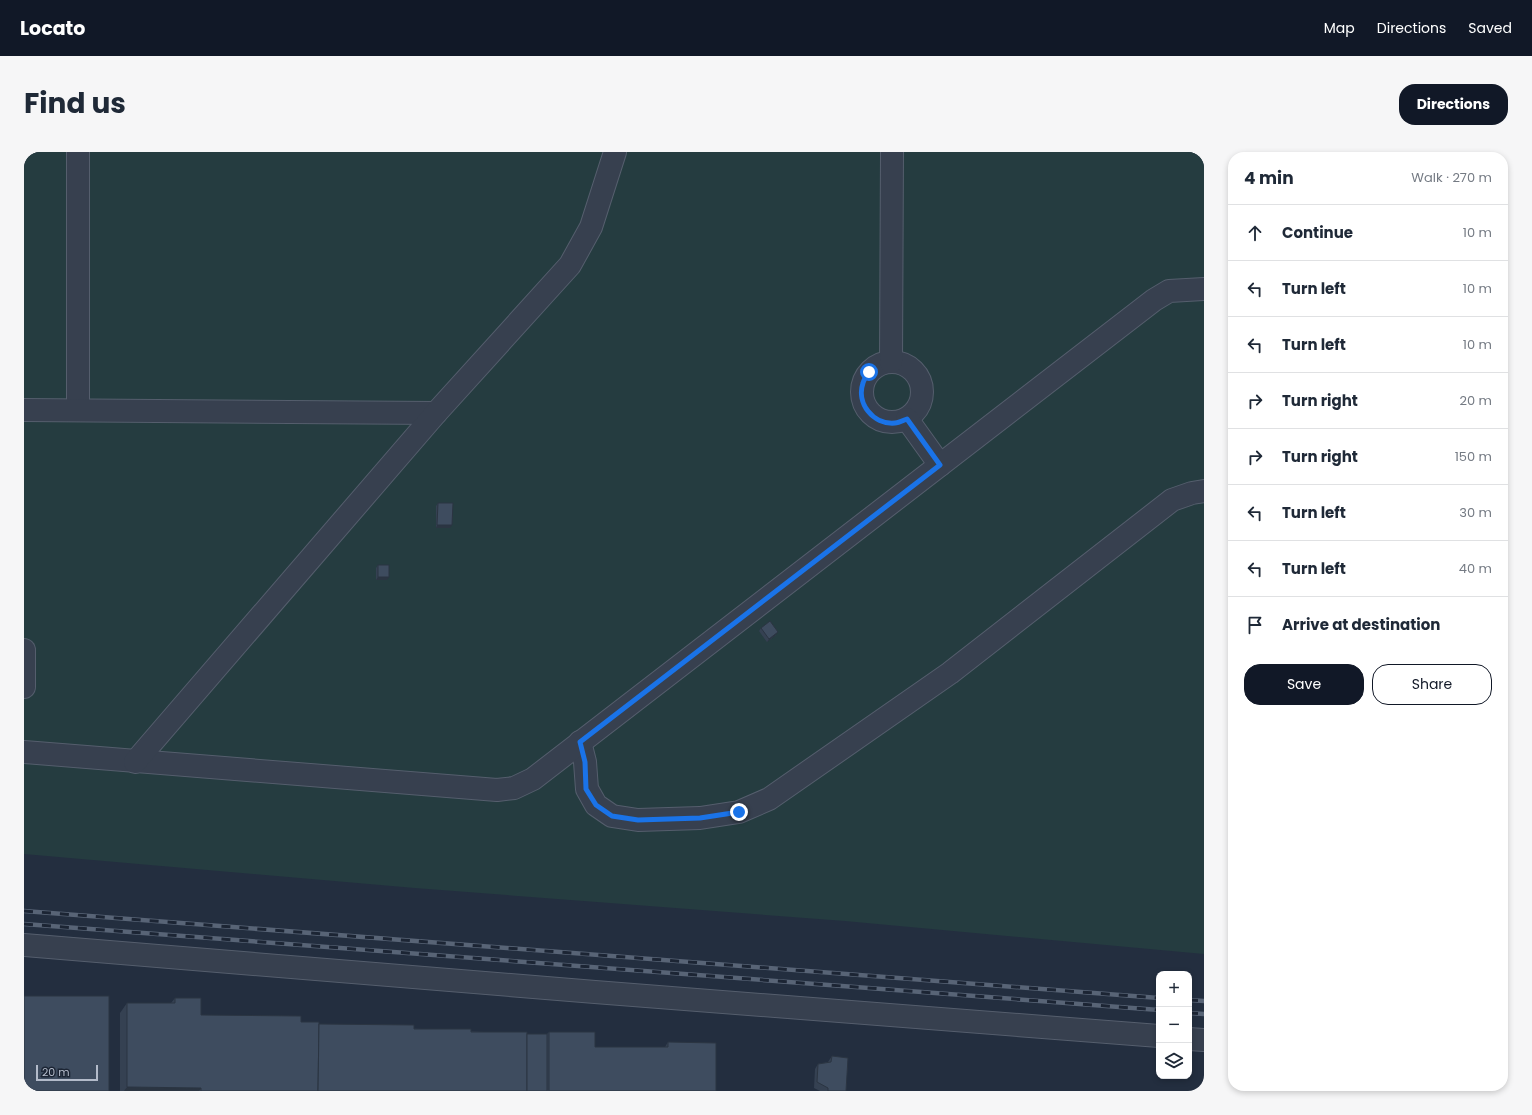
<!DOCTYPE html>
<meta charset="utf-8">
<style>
:root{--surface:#fff;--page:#f6f6f7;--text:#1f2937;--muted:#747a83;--line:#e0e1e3;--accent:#111827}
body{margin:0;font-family:Poppins,sans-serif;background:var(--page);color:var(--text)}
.controls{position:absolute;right:12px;bottom:12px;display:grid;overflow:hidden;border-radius:8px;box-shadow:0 2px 6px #0003}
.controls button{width:36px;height:36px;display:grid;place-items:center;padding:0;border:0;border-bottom:1px solid var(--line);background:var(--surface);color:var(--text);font:20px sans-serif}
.scale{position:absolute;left:12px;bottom:10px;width:62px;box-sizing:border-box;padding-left:4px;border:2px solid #b3bbca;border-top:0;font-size:11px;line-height:14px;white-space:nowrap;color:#b3bbca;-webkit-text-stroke:3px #1c2534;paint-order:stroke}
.stop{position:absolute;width:12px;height:12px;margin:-9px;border:3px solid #1a73e8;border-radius:50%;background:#fff}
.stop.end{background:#1a73e8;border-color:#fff;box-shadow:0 1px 4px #0008}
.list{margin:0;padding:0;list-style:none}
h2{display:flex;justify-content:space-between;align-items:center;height:52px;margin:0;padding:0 16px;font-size:17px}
h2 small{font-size:13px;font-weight:400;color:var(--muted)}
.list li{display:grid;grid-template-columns:26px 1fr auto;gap:12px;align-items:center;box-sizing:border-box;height:56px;padding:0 16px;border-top:1px solid var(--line)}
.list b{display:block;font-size:15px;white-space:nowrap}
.list em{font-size:13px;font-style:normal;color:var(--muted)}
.actions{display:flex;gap:8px;padding:12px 16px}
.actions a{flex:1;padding:9px 0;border:1px solid var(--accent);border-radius:16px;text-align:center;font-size:14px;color:var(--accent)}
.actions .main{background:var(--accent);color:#fff}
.icon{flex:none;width:22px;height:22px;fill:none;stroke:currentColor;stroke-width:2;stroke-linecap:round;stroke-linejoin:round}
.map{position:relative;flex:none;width:1180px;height:939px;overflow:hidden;border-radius:16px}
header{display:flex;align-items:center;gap:24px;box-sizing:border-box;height:56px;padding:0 20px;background:var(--accent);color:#fff}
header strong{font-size:19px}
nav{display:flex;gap:22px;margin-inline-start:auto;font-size:14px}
.intro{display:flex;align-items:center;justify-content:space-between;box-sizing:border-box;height:96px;padding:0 24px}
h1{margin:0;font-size:28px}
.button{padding:10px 18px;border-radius:16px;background:var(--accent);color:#fff;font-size:14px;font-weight:700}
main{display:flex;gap:24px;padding:0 24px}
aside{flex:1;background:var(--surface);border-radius:16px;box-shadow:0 2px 6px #0003}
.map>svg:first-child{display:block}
.green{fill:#253c40}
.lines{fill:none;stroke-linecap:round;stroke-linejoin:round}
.minor-casing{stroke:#555e6d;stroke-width:24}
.minor{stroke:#37404f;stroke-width:22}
.rail-casing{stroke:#586476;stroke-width:4.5}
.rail{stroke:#1c2534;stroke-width:3;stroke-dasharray:9;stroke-linecap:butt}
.wall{fill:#354152}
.shaded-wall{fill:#2b3542}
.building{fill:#3e4c5f;stroke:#2b3542}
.route{stroke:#1a73e8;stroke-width:5}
</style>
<header>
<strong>Locato</strong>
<nav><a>Map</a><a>Directions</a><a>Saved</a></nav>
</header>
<div class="intro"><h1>Find us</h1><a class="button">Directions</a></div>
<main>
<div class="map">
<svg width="1180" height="939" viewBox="0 0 1180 939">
<rect width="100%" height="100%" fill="#232e3f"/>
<path class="green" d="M0,0H1180V802L821,769L391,736L0,702Z"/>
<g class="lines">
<g class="minor-casing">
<g id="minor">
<path d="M54,0V258"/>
<circle cx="868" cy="240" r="30"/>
<path d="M867,210L868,0"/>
<path d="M0,258L412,261"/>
<path d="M883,267L916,313"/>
<path d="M0,498V535"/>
<path d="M556,590L561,610L563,637L572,653L588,664L614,668L676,666L715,660L745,647L926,521L1148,348L1168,341L1180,339"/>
<path d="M0,600L473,638L490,636L509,627L1130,148L1145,139L1180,137"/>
<path d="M111,610L412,261L546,113L567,75L591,0"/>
<path d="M0,793L571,840L1135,884"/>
<path d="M1165,887L1180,888"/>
</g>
</g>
<use href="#minor" class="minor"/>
<g class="rail-casing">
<g id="rail">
<path d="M0,759L1135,846"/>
<path d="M0,772L1135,858"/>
<path d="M1165,848L1180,849"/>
<path d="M1165,861L1180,862"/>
</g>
</g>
<use href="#rail" class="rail"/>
</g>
<g class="wall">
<path d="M414,351L426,376H412V354Z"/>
<path d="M354,413L363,428H352V416Z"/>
<path d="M737,476L752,483L743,490L735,479Z"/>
<path d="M151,846L177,863L277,870L295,872L503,882H523L525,880L571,895H641L644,890L692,939H96V861L103,851H147Z"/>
<path d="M808,904L822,939H796L790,936L791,917L794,912L804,910Z"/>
</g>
<g class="shaded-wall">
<path d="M413,373H428L426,376H412Z"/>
<path d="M354,425H365L363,428H352Z"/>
<path d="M754,480L752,483L743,490L745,487Z"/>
<path d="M103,935L177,936L175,939H100Z"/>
</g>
<g class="building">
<path d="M414,351H429L428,373H413Z"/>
<rect x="354" y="413" width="11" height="12"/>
<path d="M746,469L754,480L745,487L737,476Z"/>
<rect x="0" y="844" width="85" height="95"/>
<path d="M151,846H177V863L277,864V870H295L294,939H177V936L103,935V851H151Z"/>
<path d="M295,872L390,873V877H447V880H503V939H294Z"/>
<path d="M525,880H571V895H644V890L692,891V939H525Z"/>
<rect x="503" y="882" width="20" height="57"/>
<path d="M808,904L824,906L822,939H804V936L793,930L794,912L807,910Z"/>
</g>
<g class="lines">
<path class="route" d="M715,660L676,666L614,668L588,664L572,653L562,637L561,610L556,590L916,313L883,267C880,268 875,271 871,271C849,273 832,251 839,231C840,227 843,223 845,220"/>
</g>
</svg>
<div class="controls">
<button>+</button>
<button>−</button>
<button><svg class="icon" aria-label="layers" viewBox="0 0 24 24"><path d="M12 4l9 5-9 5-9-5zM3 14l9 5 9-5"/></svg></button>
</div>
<div class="scale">20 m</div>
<div class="stop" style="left:845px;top:220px"></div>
<div class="stop end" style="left:715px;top:660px"></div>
</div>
<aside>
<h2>4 min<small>Walk · 270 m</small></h2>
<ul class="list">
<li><svg class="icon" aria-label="ahead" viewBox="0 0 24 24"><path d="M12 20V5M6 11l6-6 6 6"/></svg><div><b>Continue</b></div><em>10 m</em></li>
<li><svg class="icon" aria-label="left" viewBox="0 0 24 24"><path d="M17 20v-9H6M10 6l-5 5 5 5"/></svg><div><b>Turn left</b></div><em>10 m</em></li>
<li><svg class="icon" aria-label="left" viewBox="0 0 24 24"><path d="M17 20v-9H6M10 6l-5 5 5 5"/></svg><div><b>Turn left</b></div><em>10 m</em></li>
<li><svg class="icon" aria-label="right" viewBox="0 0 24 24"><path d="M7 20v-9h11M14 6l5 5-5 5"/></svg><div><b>Turn right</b></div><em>20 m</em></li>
<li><svg class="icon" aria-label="right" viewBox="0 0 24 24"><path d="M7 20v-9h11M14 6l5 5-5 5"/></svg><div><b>Turn right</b></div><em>150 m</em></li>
<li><svg class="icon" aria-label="left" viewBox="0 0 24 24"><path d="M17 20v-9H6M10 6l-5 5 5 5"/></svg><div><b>Turn left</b></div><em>30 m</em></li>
<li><svg class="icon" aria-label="left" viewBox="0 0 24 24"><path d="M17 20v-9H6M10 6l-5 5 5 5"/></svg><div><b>Turn left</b></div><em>40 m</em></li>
<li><svg class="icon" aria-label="arrive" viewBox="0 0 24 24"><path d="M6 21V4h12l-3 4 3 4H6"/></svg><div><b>Arrive at destination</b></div></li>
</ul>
<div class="actions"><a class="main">Save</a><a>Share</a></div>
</aside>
</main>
